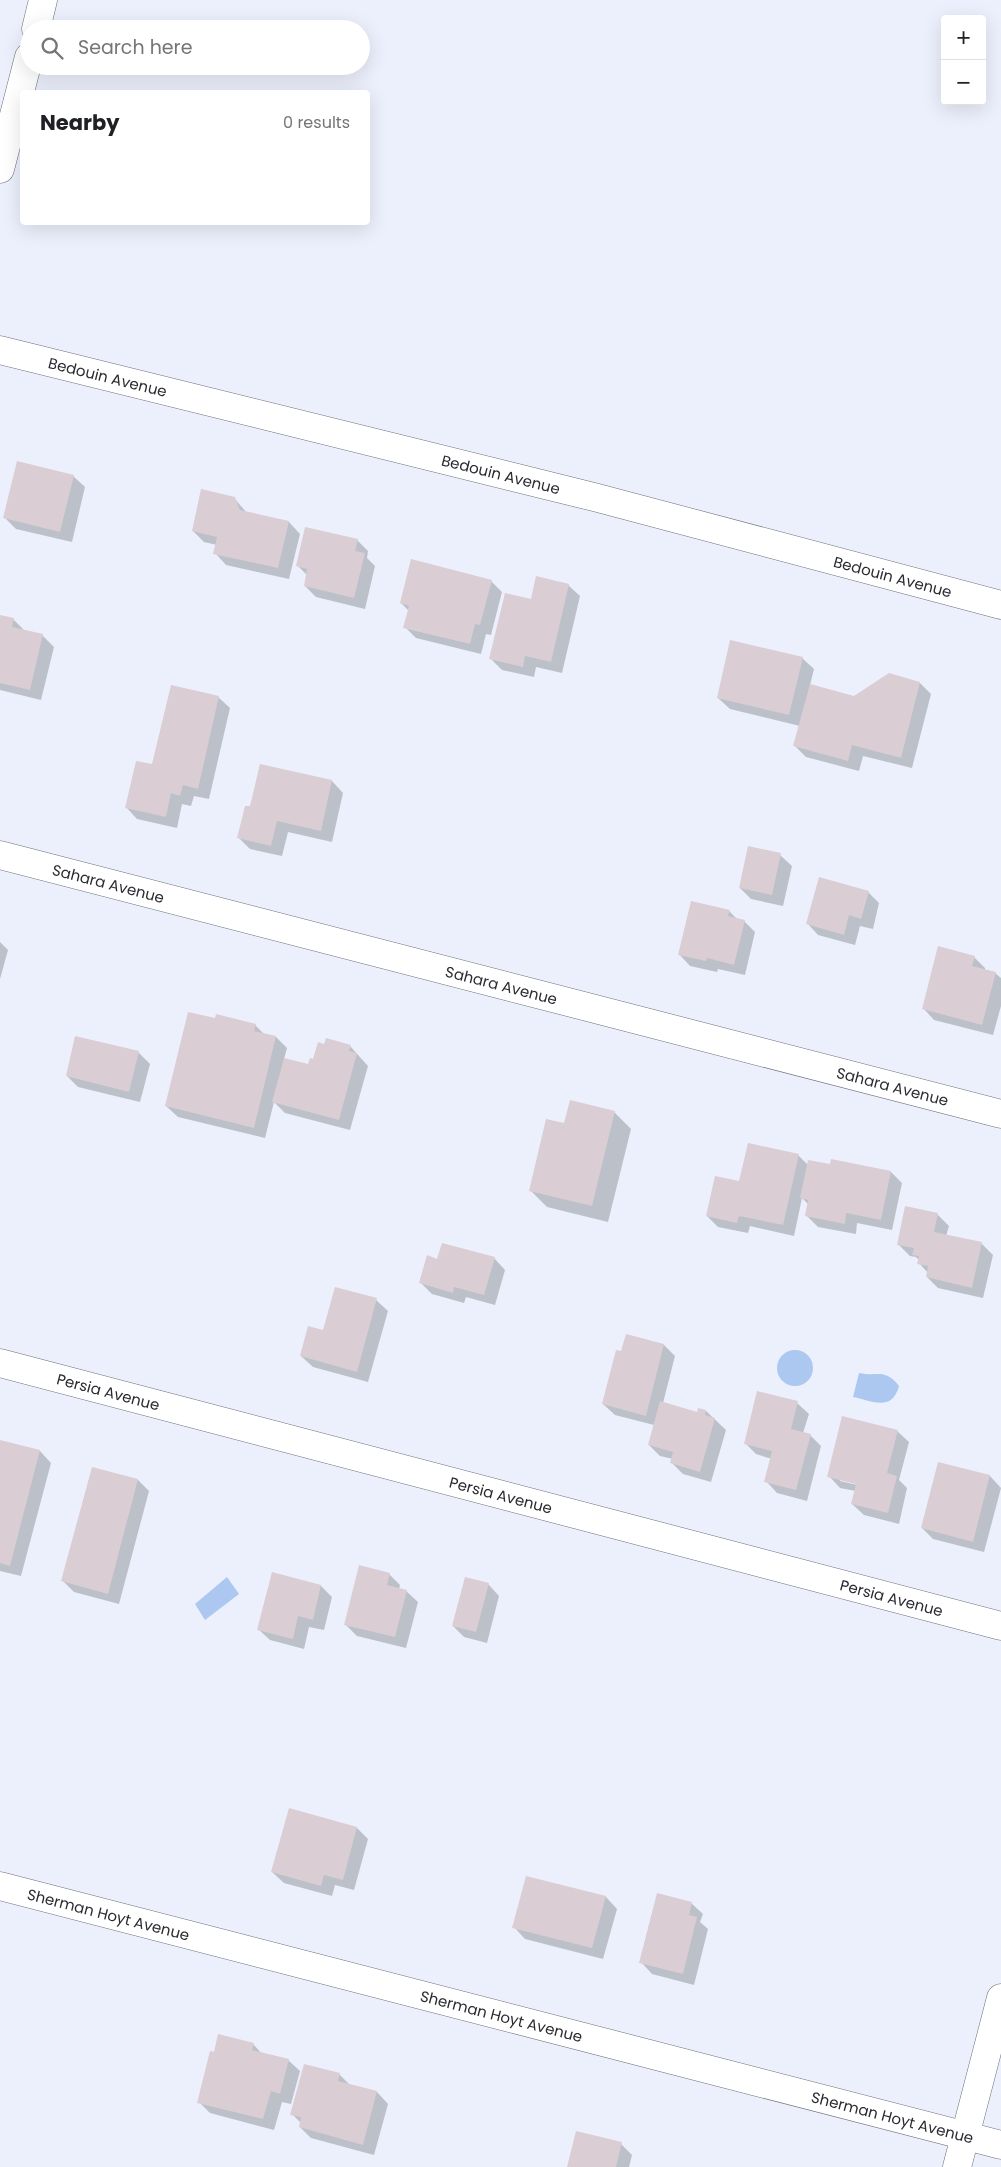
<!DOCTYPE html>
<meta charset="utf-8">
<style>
:root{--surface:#fff;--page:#f2f2f2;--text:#202124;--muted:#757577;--line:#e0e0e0}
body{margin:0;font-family:Poppins,sans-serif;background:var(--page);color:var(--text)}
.controls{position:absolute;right:15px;top:15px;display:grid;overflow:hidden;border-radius:5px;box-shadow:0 5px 20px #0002}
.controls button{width:45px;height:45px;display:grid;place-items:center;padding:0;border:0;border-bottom:1px solid var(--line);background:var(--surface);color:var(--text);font:25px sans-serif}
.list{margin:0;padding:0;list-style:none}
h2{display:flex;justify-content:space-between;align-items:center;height:65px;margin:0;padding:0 20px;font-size:21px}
h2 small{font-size:16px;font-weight:400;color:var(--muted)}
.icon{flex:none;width:28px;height:28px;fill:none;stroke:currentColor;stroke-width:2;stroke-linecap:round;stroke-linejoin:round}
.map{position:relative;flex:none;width:1001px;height:2167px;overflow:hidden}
.search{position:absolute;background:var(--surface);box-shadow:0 5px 20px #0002;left:20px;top:20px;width:350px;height:55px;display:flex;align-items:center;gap:12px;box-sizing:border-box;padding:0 18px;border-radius:28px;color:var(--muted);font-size:19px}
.panel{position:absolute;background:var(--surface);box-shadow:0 5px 20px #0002;left:20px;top:90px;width:350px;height:135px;border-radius:5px}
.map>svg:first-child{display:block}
.water{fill:#acc8f0}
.shadow{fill:#0003;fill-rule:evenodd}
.building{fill:#dacdd3}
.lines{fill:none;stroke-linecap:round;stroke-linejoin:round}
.minor-casing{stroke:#6d707a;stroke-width:29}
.minor{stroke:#fff;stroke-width:28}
.labels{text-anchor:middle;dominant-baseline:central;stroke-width:4.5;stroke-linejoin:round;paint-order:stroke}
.street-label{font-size:15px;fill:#2a2b30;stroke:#ecf0fc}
</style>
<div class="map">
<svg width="1001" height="2167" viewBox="0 0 1001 2167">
<rect width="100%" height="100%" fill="#ecf0fc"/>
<g class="water">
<circle cx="795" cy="1368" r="18"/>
<path d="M859,1373C878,1377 885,1368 899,1386C892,1412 873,1401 853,1397Z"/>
<path d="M227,1577L239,1594L205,1620L195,1604Z"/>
</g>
<g class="shadow">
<path d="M73,476L85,487L72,542L16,529L5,518Z"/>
<path d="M234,498L247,513L289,522L300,534L289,579L226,565L215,553L217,545L204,542L193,531Z"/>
<path d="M357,540L368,551L367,558L375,566L365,609L316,597L305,586L307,575L298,566Z"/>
<path d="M491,581L502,592L491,635L486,634L481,654L416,638L405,627L409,611L401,603Z"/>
<path d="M568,585L580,596L562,673L536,667L534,677L502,670L491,659L532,601Z"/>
<path d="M0,616L13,619L24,630L42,635L54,647L41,700L0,690Z"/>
<path d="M802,658L814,669L810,685L854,697L920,683L931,694L912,768L863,756L859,771L806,757L795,746L800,726L730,709L718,698Z"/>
<path d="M218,697L230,708L209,799L194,796L191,806L182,804L177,828L137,819L126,807L153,766Z"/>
<path d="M260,765L332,781L343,793L332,842L288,832L282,856L250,849L239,838L251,808Z"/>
<path d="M780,855L792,866L783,906L751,899L740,888Z"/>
<path d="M868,892L879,903L873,929L860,926L855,945L818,935L807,923Z"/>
<path d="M729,911L737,919L744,921L755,932L745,975L718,969L717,972L690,966L679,954Z"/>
<path d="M0,942L8,950L0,979Z"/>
<path d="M974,957L985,968V970L995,973L1001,978V1006L993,1035L934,1020L923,1008Z"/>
<path d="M216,1020L255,1025L264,1034L276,1037L287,1048L284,1059L309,1066L325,1045L350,1046L368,1066L350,1130L285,1113L274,1102L265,1138L178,1117L166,1106Z"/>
<path d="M138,1052L150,1064L140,1102L78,1087L67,1076Z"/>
<path d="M614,1112L631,1129L608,1222L547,1207L530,1190L565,1125Z"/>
<path d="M798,1155L808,1165L891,1172L902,1183L892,1230L857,1223L856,1234L818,1227L807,1216L809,1205L802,1198L794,1236L750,1226L748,1233L718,1227L707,1216L740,1183Z"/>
<path d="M937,1214L949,1226L946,1236L982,1244L993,1255L983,1298L938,1288L927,1277L928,1273L919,1263V1260L916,1257L910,1256L898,1244Z"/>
<path d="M494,1258L505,1270L495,1305L466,1297L464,1303L432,1294L421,1283Z"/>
<path d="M376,1300L388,1311L368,1382L313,1367L301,1356L324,1331Z"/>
<path d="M664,1345L675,1356L663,1403L698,1413L706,1411L726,1430L711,1482L683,1474L672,1463L673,1459L660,1456L649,1445L654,1425L615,1415L603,1404L622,1353Z"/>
<path d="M797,1403L809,1414L803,1433L810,1435L821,1446L807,1501L777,1493L766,1481L772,1459L756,1454L745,1443Z"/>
<path d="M897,1431L909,1442L899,1480L907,1488L899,1524L864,1515L852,1504L856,1491L840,1488L829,1476ZM840,1478L862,1484V1486L840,1481Z"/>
<path d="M0,1441L40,1451L51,1463L21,1576L0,1571Z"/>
<path d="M939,1463L990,1476L1001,1488L984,1552L933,1539L922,1528Z"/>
<path d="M93,1468L138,1480L149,1491L119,1604L74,1592L63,1581Z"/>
<path d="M273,1574L321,1586L332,1597L324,1630L309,1627L304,1649L270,1640L258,1629Z"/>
<path d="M389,1574L400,1585L399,1589L406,1591L418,1602L406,1648L357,1636L346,1625Z"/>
<path d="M488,1584L499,1596L487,1643L464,1637L453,1626Z"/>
<path d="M357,1828L368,1839L354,1890L335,1885L332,1896L284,1883L272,1872Z"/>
<path d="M606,1897L617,1909L603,1959L525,1939L514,1927Z"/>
<path d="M691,1903L703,1914L700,1922L708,1929L694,1985L652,1974L641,1962Z"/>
<path d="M253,2044L262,2054L288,2060L300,2071L291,2104L282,2102L274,2130L210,2113L199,2102L215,2053Z"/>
<path d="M339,2074L350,2085L377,2092L388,2104L374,2155L311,2138L300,2127L301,2123L292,2114Z"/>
<path d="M621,2144L632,2155L629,2167H569Z"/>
</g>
<g class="building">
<path d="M17,461L74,475L60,532L3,518Z"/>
<path d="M201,489L235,497L240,510L289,521L278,568L213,554L217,537L192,531Z"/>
<path d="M305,527L358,539L355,551L365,553L354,598L304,586L307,569L296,566Z"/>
<path d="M411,559L492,580L480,625L475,624L470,644L403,628L409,606L400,603Z"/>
<path d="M536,576L569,584L551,662L525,656L523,667L489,659L505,593L531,599Z"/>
<path d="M0,615L14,618L12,627L43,634L30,690L0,683Z"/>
<path d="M730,640L803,657L789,715L717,698Z"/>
<path d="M889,673L920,682L901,758L852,745L848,761L793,746L810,684L854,696Z"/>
<path d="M171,685L219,696L198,789L183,785L180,796L171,793L166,817L125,808L136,761L152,764Z"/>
<path d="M260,764L332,780L321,831L277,821L271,846L237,838L245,806H250Z"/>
<path d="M748,846L781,853L772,895L739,888Z"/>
<path d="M819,877L869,891L861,919L849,915L844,935L806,924Z"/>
<path d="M691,901L730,910L728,916L745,920L734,965L707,958L706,961L678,955Z"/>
<path d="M938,946L975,956L972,966L996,972L982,1025L922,1009Z"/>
<path d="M188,1012L215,1018L216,1014L256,1024L254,1031L276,1036L254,1128L165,1106Z"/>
<path d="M75,1036L139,1051L129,1092L66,1076Z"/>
<path d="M326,1038L351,1045L349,1051L357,1053L339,1120L272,1102L284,1058L308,1064L310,1058L313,1059L318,1042L324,1044Z"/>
<path d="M570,1100L615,1111L592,1206L529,1191L546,1119L564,1123Z"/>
<path d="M748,1143L799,1154L783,1225L739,1216L737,1223L706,1216L715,1176L739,1181Z"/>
<path d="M831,1159L891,1171L881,1220L846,1213L845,1224L805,1216L808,1200L800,1198L808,1160L830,1164Z"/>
<path d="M905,1206L938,1213L934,1232L982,1242L972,1288L926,1277L928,1266L917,1264L919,1256L912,1255L914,1248L897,1245Z"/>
<path d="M442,1243L495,1257L484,1295L454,1287L453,1293L419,1283L427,1255L437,1259Z"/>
<path d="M335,1287L377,1298L357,1372L300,1356L308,1326L323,1330Z"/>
<path d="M626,1334L664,1344L646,1416L602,1404L616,1350L621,1351Z"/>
<path d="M757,1391L798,1401L791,1429L811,1434L796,1490L764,1482L772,1451L744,1444Z"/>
<path d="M660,1401L697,1412L698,1408L706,1410L705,1415L715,1418L700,1472L670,1463L673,1452L648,1445Z"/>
<path d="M842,1416L898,1430L887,1473L897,1476L888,1513L851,1504L856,1484L827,1477Z"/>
<path d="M0,1440L40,1450L10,1566L0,1563Z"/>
<path d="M938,1462L990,1475L973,1542L921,1528Z"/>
<path d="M92,1467L138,1479L108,1594L61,1581Z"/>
<path d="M359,1565L390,1573L387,1585L407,1590L395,1637L344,1625Z"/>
<path d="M272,1572L321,1585L313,1620L298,1616L293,1639L257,1630Z"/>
<path d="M465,1577L489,1583L476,1632L452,1626Z"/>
<path d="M289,1808L357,1827L343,1880L324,1875L321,1886L271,1872Z"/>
<path d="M526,1876L606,1896L592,1948L512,1928Z"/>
<path d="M657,1893L692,1902L689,1915L697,1917L683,1974L639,1963Z"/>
<path d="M218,2034L254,2043L252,2050L289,2059L280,2094L271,2091L263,2119L197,2103L210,2051L214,2052Z"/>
<path d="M304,2064L340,2073L338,2081L377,2091L363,2145L299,2127L301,2117L290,2115Z"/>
<path d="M576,2131L622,2142L616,2167H567Z"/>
</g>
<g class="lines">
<g class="minor-casing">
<g id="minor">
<path d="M36,29L43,0"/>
<path d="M0,169L29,57"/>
<path id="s1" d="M0,350L594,497L1001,605"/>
<path id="s2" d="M0,855L1001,1114"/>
<path id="s3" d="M0,1363L1001,1626"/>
<path id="s4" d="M0,1886L1001,2145"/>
<path d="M957,2167L1001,1998"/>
</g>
</g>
<use href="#minor" class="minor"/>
</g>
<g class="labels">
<g class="street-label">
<text stroke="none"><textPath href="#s1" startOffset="111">Bedouin Avenue</textPath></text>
<text stroke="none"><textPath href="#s1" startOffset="516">Bedouin Avenue</textPath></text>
<text stroke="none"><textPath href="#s1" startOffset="921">Bedouin Avenue</textPath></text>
<text stroke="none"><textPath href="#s2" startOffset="112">Sahara Avenue</textPath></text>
<text stroke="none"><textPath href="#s2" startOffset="518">Sahara Avenue</textPath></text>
<text stroke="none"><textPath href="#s2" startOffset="922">Sahara Avenue</textPath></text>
<text stroke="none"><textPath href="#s3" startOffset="112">Persia Avenue</textPath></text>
<text stroke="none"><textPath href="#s3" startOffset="518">Persia Avenue</textPath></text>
<text stroke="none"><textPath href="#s3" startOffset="922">Persia Avenue</textPath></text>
<text stroke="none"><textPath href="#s4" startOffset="112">Sherman Hoyt Avenue</textPath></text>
<text stroke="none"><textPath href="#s4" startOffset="518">Sherman Hoyt Avenue</textPath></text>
<text stroke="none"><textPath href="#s4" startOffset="922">Sherman Hoyt Avenue</textPath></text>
</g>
</g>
</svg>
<div class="controls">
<button>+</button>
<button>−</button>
</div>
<div class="search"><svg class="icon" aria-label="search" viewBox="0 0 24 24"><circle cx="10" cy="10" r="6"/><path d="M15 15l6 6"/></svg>Search here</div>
<section class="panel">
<h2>Nearby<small>0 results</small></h2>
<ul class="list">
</ul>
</section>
</div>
